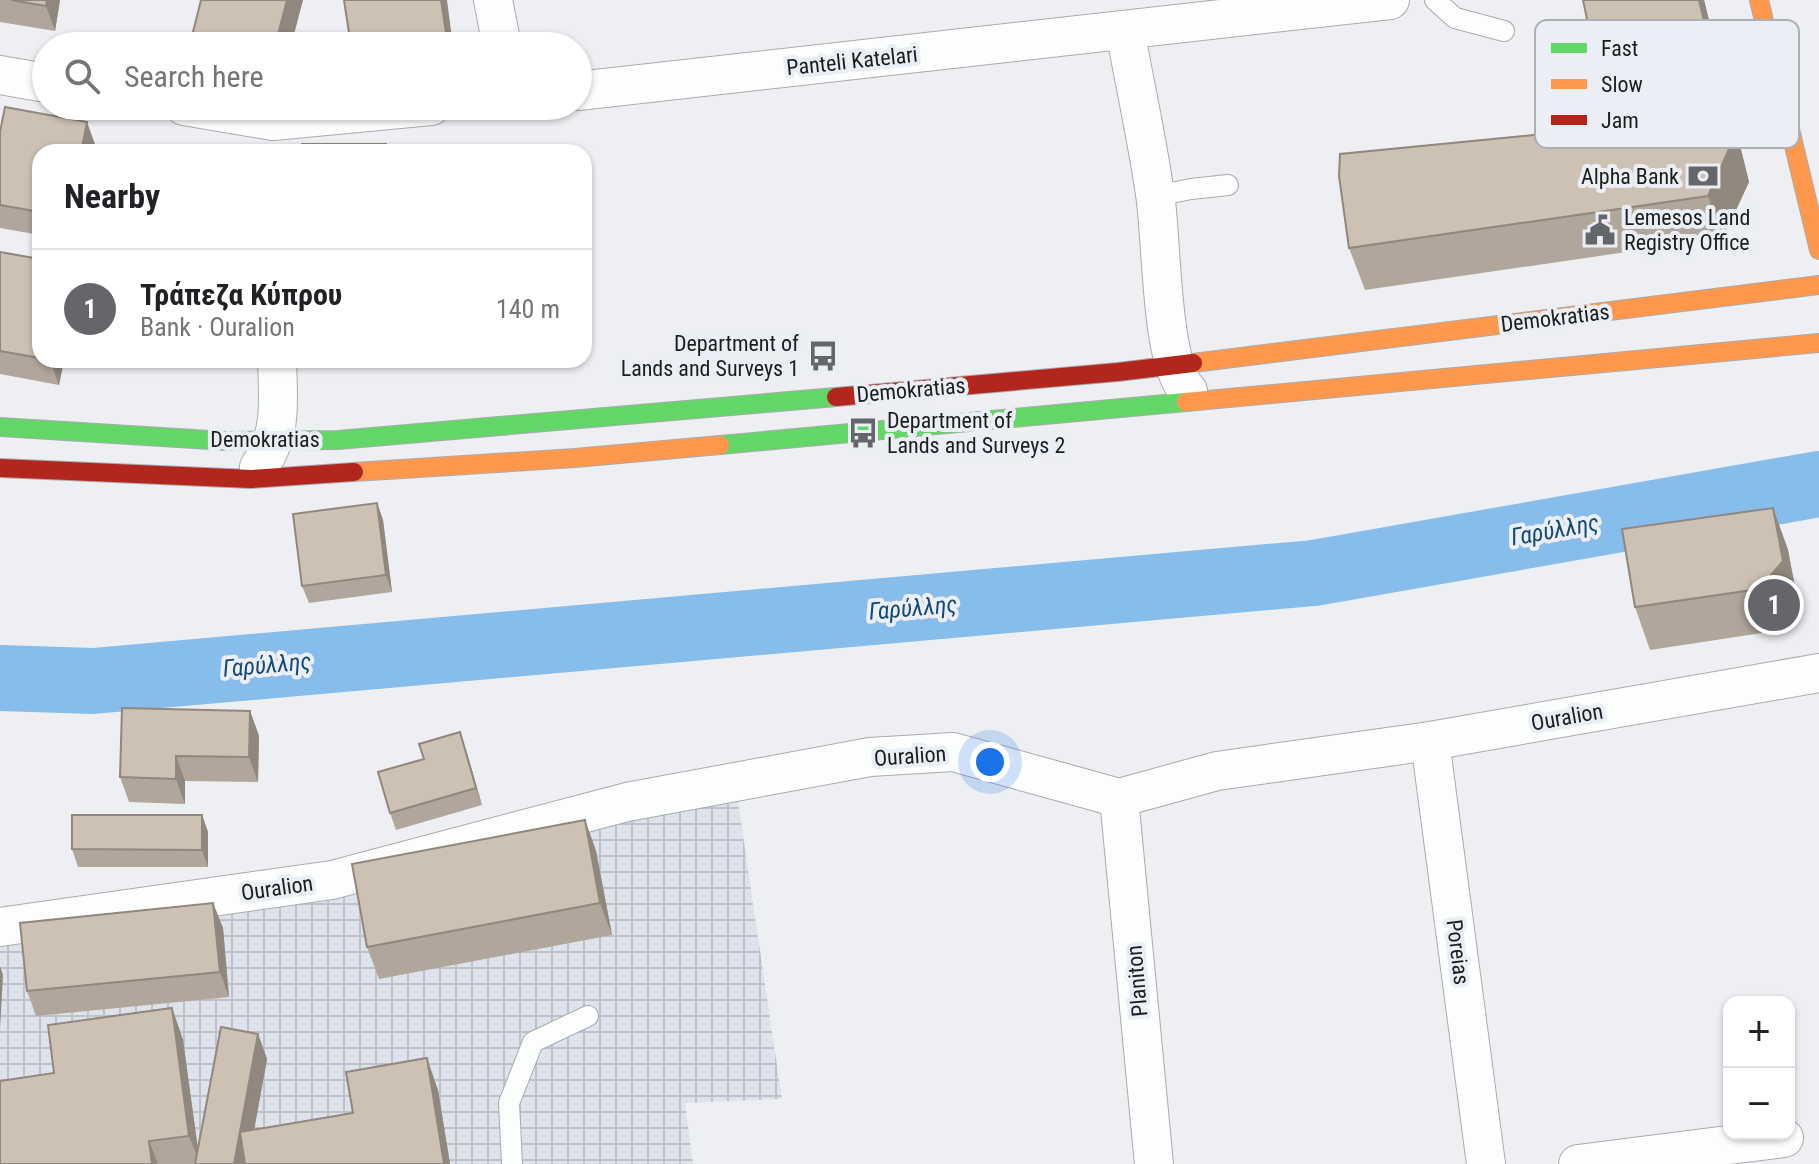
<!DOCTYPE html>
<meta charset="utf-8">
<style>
:root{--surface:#fff;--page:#f6f6f6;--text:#202124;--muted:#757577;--line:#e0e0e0;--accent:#656669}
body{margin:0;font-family:"Roboto Condensed",sans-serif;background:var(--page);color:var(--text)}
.controls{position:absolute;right:24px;bottom:24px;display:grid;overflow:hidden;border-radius:16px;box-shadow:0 2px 6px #0004}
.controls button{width:72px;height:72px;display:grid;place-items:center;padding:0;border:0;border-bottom:2px solid var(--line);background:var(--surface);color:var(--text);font:40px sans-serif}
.you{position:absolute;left:990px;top:762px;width:28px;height:28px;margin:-20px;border:6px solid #fff;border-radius:50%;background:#1a73e8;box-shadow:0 0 0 12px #1a73e833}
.badge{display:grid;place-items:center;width:52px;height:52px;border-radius:50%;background:var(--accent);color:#fff;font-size:26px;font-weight:700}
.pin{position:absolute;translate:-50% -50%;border:4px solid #fff;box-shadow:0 2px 8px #0006}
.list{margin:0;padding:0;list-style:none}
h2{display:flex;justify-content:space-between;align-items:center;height:104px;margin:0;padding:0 32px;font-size:34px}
h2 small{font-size:26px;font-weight:400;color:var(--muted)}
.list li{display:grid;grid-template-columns:52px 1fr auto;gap:24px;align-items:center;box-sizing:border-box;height:120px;padding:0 32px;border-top:2px solid var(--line)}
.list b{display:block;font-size:30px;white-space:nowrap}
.list p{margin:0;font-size:26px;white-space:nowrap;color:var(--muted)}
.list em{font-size:26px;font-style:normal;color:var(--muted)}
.icon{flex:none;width:44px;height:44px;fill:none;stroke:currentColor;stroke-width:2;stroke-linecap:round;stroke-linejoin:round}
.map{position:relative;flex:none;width:1819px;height:1164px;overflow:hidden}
.search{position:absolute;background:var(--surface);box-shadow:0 2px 6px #0004;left:32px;top:32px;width:560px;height:88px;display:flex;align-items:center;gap:20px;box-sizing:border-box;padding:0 28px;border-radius:44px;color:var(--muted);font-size:30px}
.panel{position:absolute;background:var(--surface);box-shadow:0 2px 6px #0004;left:32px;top:144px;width:560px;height:224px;border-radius:24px}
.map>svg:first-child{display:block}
.industrial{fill:url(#industrial-grid)}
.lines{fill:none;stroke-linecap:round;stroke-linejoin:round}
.river{stroke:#87bdea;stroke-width:66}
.lane-casing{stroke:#aaabad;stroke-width:22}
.street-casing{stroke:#aaabad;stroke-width:40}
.fast-casing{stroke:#aaabad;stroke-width:20}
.slow-casing{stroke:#aaabad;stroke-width:20}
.jam-casing{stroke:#aaabad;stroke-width:20}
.lane{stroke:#fcfdfd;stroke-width:20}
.street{stroke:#fcfdfd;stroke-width:38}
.fast{stroke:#63d668;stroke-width:18}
.slow{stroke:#ff974d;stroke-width:18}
.jam{stroke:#b3261e;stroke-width:18}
.wall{fill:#b0a69b}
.shaded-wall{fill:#90877e}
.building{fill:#cdc1b4;stroke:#90877e;stroke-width:2}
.labels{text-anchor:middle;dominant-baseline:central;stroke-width:8;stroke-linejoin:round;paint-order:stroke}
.street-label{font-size:22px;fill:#1c1d1f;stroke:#ebeef4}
.poi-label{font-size:22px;fill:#1c1d1f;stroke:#ebeef4;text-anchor:end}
.water-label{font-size:24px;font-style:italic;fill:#124a74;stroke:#ebeef4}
.key{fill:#ebeef4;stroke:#adafb4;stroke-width:2}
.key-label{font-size:22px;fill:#1c1d1f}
</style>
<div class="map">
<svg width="1819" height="1164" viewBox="0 0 1819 1164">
<defs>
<pattern id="industrial-grid" width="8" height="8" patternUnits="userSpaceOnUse" patternTransform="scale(2)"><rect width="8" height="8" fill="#dee2eb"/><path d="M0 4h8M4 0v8" fill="none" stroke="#bec1c9"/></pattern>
</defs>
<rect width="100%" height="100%" fill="#edeff2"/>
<path class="industrial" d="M737,795L782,1099L685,1103L693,1164H0V947L287,906Z"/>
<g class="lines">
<path class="river" d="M0,678L93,681L1314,573L1819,484"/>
<g class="lane-casing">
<g id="lane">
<path d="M1435,0L1455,18L1504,31"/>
<path d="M1156,196L1191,189L1228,185"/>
<path d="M512,1164L509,1103L533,1042L588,1016"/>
</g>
</g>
<g class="street-casing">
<g id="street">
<path d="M493,0L502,46"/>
<path d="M1125,30C1135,85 1147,139 1155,194C1162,237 1160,364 1188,391"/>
<path d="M0,75L46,83"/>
<path d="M578,91L1390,0"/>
<path d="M184,106L273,121L431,106"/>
<path d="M259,467C283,435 278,397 277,360"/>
<path d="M1430,741L1486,1164"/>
<path d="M1119,798L1154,1164"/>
<path d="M0,927L332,880L627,802L870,757L953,752L1119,798L1217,771L1430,741L1819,673"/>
<path d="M1578,1164L1784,1138"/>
</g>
</g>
<g class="fast-casing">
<g id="fast">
<path d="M0,427L226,441L338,440L836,397"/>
<path d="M720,445L1186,402"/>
</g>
</g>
<g class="slow-casing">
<g id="slow">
<path d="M1759,0L1819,250"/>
<path d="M1193,363L1819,285"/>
<path d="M1186,402L1819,343"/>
<path d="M354,472L575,458L720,445"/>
</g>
</g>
<g class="jam-casing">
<g id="jam">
<path d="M836,397L1118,372L1193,363"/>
<path d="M0,468L251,479L354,472"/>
</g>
</g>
<use href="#lane" class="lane"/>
<use href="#street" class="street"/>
<use href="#fast" class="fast"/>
<use href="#slow" class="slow"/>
<use href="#jam" class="jam"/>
</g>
<g class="wall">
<path d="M0,0H60L55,31L0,22Z"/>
<path d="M1583,0H1704L1749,182L1723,238L1365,290L1349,248L1585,130L1602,91Z"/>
<path d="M0,132L96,147L40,152V235L0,228Z"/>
<path d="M0,252L40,259V360H64L59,385L0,374Z"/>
<path d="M324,360H405L406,362L326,367Z"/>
<path d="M377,503L383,520L392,592L309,603L302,586Z"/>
<path d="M1773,508L1788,550L1798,603L1775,631L1650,650L1635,607Z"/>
<path d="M250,711L259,736L258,782L185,781V804L129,802L120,777Z"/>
<path d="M466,750L482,805L396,830L390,813Z"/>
<path d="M202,815L208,832V867H78L72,849Z"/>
<path d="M585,820L596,851L612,935L379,979L367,947Z"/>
<path d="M213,903L223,928L229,997L36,1016L27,991Z"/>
<path d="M172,1008L183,1040L198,1150L258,1034L267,1059L254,1129L353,1113L438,1090L450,1164H0L54,1073Z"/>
</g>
<g class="shaded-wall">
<path d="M47,0H60L55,31L46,6Z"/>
<path d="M287,0H303L291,46H275Z"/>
<path d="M441,0H447L453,46H448Z"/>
<path d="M1699,0H1704L1749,182L1723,238L1708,196Z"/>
<path d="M87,122L96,147L95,152H81Z"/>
<path d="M50,360H64L59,385Z"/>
<path d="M377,503L383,520L392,592L386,575Z"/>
<path d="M1773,508L1788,550L1798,603L1775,631L1759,589Z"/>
<path d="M250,711L259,736L258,782L249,757Z"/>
<path d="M460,732L466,750L482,805L476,788Z"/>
<path d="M176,756L185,781V804L176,779Z"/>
<path d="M202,815L208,832V867L202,850Z"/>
<path d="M585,820L596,851L612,935L600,903Z"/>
<path d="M213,903L223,928L229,997L220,972Z"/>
<path d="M0,966L3,975L0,1029Z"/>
<path d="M172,1008L183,1040L200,1164L189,1136Z"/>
<path d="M258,1034L267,1059L248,1164H234Z"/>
<path d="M427,1058L438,1090L450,1164H444Z"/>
<path d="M149,1141L158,1164H152Z"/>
</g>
<g class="building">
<path d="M11,0H47L46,6Z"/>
<path d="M201,0H287L275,46H196L190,44Z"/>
<path d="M344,0H441L448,46H351Z"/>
<path d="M1583,0H1699L1733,140L1708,196L1349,248L1339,176L1340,154L1585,130L1602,91Z"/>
<path d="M5,107L87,122L81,152H40V212L0,205V132Z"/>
<rect x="302" y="144" width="84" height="8"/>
<path d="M0,252L40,259V358L0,351Z"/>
<path d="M377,503L386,575L302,586L293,514Z"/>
<path d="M1773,508L1783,561L1759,589L1635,607L1622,529Z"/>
<path d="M122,708L250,711L249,757L176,756V779L120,777Z"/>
<path d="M460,732L476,788L390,813L378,772L424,759L419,744Z"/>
<path d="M72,815H202V850L72,849Z"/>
<path d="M585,820L600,903L367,947L352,864Z"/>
<path d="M213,903L220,972L27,991L20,923Z"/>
<path d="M172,1008L189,1136L149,1141L152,1164H0V1081L54,1073L48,1025Z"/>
<path d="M221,1027L258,1034L234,1164H195Z"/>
<path d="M427,1058L444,1164H245L240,1132L353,1113L346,1072Z"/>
</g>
<defs>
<g id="bank-bare" transform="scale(2.4)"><path d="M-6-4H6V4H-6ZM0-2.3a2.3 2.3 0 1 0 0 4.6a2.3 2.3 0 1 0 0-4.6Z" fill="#656669" stroke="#ebeef4" stroke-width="2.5" paint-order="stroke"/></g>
<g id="civic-bare" transform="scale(2.4)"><path d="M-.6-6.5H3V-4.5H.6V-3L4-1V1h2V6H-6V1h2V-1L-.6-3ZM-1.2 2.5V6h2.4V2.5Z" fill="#656669" stroke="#ebeef4" stroke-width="2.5" paint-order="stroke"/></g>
<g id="bus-bare" transform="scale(2.4)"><path d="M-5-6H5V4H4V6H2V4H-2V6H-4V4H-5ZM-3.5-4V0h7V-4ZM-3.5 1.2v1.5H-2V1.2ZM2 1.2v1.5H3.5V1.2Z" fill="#656669" stroke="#ebeef4" stroke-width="2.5" paint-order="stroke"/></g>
</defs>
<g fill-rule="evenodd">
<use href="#bank-bare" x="1703" y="176"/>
<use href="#civic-bare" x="1600" y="230"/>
<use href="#bus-bare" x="823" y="356"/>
<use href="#bus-bare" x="863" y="433"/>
</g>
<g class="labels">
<g class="street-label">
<text transform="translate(852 61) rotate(-6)">Panteli Katelari</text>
<text transform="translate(1555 318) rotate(-7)">Demokratias</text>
<text transform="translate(911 390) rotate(-5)">Demokratias</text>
<text x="265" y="439">Demokratias</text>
<text transform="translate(1567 717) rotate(-10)">Ouralion</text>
<text transform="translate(910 756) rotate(-4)">Ouralion</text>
<text transform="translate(277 888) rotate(-8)">Ouralion</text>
<text transform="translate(1458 952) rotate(83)">Poreias</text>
<text transform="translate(1137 981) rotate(-95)">Planiton</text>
</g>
<g class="poi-label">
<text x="1679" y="176">Alpha Bank</text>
<text x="1624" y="217" text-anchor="start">Lemesos Land<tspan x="1624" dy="25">Registry Office</tspan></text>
<text x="799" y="343">Department of<tspan x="799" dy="25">Lands and Surveys 1</tspan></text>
<text x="887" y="420" text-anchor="start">Department of<tspan x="887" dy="25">Lands and Surveys 2</tspan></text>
</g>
<g class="water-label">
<text transform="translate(1555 530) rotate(-10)">Γαρύλλης</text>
<text transform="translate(913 608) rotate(-5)">Γαρύλλης</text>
<text transform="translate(267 665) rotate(-5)">Γαρύλλης</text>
</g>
</g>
<rect x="1535" y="20" width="264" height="128" rx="12" class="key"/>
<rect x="1551" y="43" width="36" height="10" fill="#63d668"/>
<rect x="1551" y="79" width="36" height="10" fill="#ff974d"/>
<rect x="1551" y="115" width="36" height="10" fill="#b3261e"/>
<g class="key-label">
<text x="1601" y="56">Fast</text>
<text x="1601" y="92">Slow</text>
<text x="1601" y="128">Jam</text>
</g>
</svg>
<div class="controls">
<button>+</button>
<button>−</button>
</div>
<div class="you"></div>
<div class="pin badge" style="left:1774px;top:605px">1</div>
<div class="search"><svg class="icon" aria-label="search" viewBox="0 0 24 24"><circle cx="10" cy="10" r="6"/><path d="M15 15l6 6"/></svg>Search here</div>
<section class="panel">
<h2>Nearby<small></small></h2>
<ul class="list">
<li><span class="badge">1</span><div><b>Τράπεζα Κύπρου</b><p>Bank · Ouralion</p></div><em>140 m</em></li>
</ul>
</section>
</div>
